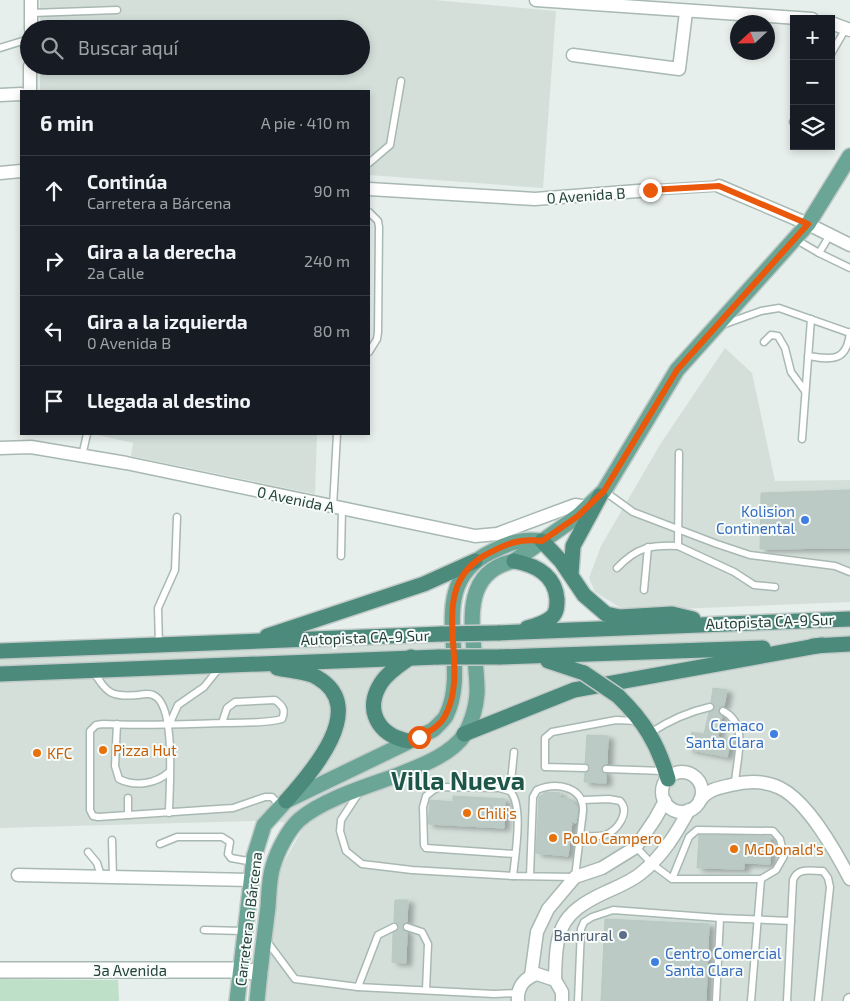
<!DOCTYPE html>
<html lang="es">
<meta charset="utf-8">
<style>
:root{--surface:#171b24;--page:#20242c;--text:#f1f3f6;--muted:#9ea1a6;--line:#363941}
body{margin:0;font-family:"Exo 2",sans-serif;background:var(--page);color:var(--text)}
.controls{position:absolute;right:15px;top:15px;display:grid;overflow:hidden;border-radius:0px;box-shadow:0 2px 8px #0003}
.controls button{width:45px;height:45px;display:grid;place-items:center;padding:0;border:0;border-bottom:1px solid var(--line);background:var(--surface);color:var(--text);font:25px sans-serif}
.compass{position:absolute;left:730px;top:15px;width:45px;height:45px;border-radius:50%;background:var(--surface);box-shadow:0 2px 8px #0003;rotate:248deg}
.stop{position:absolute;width:15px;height:15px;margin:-11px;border:4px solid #ea580c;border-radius:50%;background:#fff}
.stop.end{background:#ea580c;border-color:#fff;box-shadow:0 1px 5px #0008}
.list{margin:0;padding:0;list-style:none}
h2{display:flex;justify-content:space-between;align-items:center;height:65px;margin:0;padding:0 20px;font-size:21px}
h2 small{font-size:16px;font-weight:400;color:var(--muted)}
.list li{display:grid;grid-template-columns:32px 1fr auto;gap:15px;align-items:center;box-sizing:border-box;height:70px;padding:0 20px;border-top:1px solid var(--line)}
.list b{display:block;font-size:19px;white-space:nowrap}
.list p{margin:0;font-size:16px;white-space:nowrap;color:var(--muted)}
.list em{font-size:16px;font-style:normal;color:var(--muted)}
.icon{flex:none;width:28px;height:28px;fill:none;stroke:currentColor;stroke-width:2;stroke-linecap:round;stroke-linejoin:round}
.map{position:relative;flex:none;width:850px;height:1001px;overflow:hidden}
.search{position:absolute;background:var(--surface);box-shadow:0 2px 8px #0003;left:20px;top:20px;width:350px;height:55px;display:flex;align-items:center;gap:12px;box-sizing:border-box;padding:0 18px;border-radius:28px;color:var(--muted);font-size:19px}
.panel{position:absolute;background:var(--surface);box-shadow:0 2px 8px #0003;left:20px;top:90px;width:350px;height:345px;border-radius:0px}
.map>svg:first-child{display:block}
.built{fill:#d4dfda}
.green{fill:#bfe0c8}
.building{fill:#bbcac4;stroke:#b8c9c2;filter:url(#shadow)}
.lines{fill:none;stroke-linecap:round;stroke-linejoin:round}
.service-casing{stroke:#a8b8b2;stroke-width:9}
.pedestrian-casing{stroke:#a8b8b2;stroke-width:12}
.minor-casing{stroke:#a8b8b2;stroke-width:15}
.tertiary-casing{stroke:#a8b8b2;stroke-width:18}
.primary-casing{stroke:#c2cac8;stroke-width:18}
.trunk-casing{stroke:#c2cac8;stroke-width:18}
.service{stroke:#fff;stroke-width:6}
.pedestrian{stroke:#fff;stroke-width:10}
.minor{stroke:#fff;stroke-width:12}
.tertiary{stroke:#fff;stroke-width:15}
.primary{stroke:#6aa596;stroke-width:15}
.trunk{stroke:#4c8a7c;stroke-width:15}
.trunk-bridge-casing{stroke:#c2cac8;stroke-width:18;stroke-linecap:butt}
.trunk-bridge{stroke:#4c8a7c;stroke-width:15}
.route{stroke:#ea580c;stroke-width:6}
.shop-dot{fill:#3f7fe0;stroke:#f7fbf9;stroke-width:2}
.food-dot{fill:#e8710a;stroke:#f7fbf9;stroke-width:2}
.service-dot{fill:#5c6f8a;stroke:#f7fbf9;stroke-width:2}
.labels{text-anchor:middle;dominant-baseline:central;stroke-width:4;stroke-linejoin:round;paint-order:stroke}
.street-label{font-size:15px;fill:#24423a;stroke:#f7fbf9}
.shop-label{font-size:15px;fill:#366cbe;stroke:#f7fbf9;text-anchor:end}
.food-label{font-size:15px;fill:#c56008;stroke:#f7fbf9;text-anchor:start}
.service-label{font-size:15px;fill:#4e5e75;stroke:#f7fbf9;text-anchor:end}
.town-label{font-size:25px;font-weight:bold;fill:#1f5548;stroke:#f7fbf9}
</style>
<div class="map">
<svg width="850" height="1001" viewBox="0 0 850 1001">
<defs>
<filter id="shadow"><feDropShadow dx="5.5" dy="3" stdDeviation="2.5" flood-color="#0004"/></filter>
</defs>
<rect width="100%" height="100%" fill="#e6efeb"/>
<g class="built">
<path d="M40,0H434L556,11L543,188L369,175V91H40V66H361V29H40Z"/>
<path d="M725,348L752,373L775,481L850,480V602L626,611L595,592L589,578L601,546L661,443Z"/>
<path d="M93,434H317L315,494L131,456L133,443Z"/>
<path d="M850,627V1001H263L277,874L306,823L254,821L0,828V659Z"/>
</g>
<path class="green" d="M0,979L118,980L119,1001H0Z"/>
<g class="building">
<path d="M850,490V548L760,549L761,493Z"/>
<path d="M713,688L727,690L724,706L720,707L718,711L722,717L718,737L731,740L727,757L688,749L692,732L704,734L709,712L715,708L711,702Z"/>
<path d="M587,735L608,736L607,764L601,768L606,774V783L584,782L585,773L590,769L585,763Z"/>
<path d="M546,792L560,793V798L570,799L578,808L576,823L572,822L568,856L536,853L539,797Z"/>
<path d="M453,796L505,799L504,828L428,824L430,800L453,802Z"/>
<path d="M699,835L770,836V864L744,863V869L697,868Z"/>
<path d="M395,900H408L407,922L403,924L402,928L407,932L406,963L392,962L393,933L399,927L394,922Z"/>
<path d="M605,919L709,924L706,1001H601Z"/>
</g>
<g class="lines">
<g class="service-casing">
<g id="service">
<path d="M31,13L117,10"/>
<path d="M0,48L29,39"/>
<path d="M831,54L846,28"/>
<path d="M153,66H171"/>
<path d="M793,122H794"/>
<path d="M369,163L390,145L401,81"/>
<path d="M369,212L378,221L379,227L378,332L377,339L369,352"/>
<path d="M795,239L819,253L830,235"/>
<path d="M819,253L850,268"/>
<path d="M722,325L761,311L779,308L850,333"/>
<path d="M764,342L771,335L778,336L785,348L791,372L805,391"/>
<path d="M808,356C832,360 847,362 850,332"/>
<path d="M802,439L811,319"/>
<path d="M679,453L678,546L734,572L754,585L775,587"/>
<path d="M82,456L87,434"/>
<path d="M604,491L633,512L717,544L750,555L835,566L850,572"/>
<path d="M333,507L337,434"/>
<path d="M341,556L342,508"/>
<path d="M617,568C637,547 650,545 678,546"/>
<path d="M644,590L648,547"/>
<path d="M159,645L158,608L175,570L177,517"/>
<path d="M93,671C108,694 110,697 138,695C143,694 149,693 153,695C177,704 169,790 169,813"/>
<path d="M723,711C750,724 736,759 735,784"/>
<path d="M222,723L227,708L235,702L275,700C283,706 286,710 282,719C264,724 243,722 224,723C184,724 143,726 103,724L96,725L90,731V810L93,816L98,817L233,808L265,797H272L280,806"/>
<path d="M117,724L115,766L119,779C135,787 156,784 169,772"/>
<path d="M169,725L178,705L204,687L220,667"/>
<path d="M650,733C670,720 687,712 710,707"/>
<path d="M585,768L545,767V738L552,732L616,720L637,721"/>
<path d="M606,769L664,771"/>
<path d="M360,791L341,820L340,831L346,851L362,864L412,870L513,876L575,877L583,811C584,786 556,782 537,790L533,797L530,876"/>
<path d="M510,791L514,752"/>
<path d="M128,798V815"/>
<path d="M581,836C588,836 597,837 605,835C617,831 631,812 620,801L609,799L583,800"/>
<path d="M112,840L113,877"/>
<path d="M160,844L177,837H222L230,842L228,854L231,858L253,862"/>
<path d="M636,847L652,864L672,879H761L776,870L784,856L780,839L773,831L697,830L689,837L672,879"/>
<path d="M88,852L97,863L101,876"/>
<path d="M513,876C515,856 524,805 510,791L499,788L440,787L435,789L426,796L423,807L424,845L426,848L515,854"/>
<path d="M407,927L422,932L428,944L426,990"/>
<path d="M204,930L244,931"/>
<path d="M266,940L295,979L358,987L494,994L518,993"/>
<path d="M358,987L378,935L394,927"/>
<path d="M578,1001L581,929L584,922L592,917L613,910L720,918"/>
<path d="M716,1001L720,918L791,921"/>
<path d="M751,1001L761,879"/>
<path d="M787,1001L793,880C798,867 811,871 823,871L828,878L830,887L818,1001"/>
</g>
</g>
<g class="pedestrian-casing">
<path id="pedestrian" d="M651,190L719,186"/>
</g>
<g class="minor-casing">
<g id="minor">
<path d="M536,0L812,19"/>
<path d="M831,23L850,30"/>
<path d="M31,29V0"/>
<path d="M573,55L679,69L686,12"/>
<path d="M30,91V66"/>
<path d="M0,95L21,94"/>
<path d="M0,173L21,171"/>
<path d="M719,186L808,224L850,245"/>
<path d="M369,189L535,199L651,190"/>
<path d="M0,448L31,447L126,463L475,536L497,534L575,505L588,507"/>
<circle cx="682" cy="792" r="20"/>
<path d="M700,800C708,789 719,788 731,785C747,781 764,780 780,788C807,801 836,852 850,879"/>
<path d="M18,875L251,880"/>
<path d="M531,976L537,932L548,909L575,877L602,868L636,847L655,819L665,801"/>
<path d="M555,980C556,931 558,914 606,892C617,887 630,882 640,874C662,857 676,834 689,810"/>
<path d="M518,1001C517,987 524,978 537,974L555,980L562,992V1001"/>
<path d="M850,1001V1000"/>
</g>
</g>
<g class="tertiary-casing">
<path id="tertiary" d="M0,970H241L260,973"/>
</g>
<g class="primary-casing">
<g id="primary">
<path d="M237,1001L254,857L264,825L286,801L433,730C437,726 443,721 446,716C473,663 421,586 491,552C509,543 521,538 542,541"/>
<path d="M257,1001C260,970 264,938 268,907C269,894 269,878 273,866C277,852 288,830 299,820C323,799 368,786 398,775C420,766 451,755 465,734C471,723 476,707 477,694C479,650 450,574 514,561L578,516L604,491L677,370L808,224L850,156"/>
</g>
</g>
<g class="trunk-casing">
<g id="trunk">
<path d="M542,541L561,561L584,595L606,614L620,617L672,614L693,619"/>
<path d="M514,561C535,565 555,574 557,599C557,606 557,612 552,617C545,623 535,626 527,628"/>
<path d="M571,574L573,546L600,496"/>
<path d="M498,633L850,619"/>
<path d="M267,636L424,584L475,561"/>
<path d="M813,646L850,644"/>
<path d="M0,651L442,634"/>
<path d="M499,657L763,648"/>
<path d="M548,661L584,673"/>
<path d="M277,668C289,671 308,671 318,678C369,708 311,773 286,801"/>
<path d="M0,674L439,657"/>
<path d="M618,696C644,721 658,744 668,779"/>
<path d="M464,734L574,690L822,645"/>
<path d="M408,741C378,735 364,710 381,683C388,672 401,664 411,657"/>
</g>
</g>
<use href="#service" class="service"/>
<use href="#pedestrian" class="pedestrian"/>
<use href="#minor" class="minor"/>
<use href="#tertiary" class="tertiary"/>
<use href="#primary" class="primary"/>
<use href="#trunk" class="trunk"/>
<g class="trunk-bridge-casing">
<g id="trunk-bridge">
<path d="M442,634L498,633"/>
<path d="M439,657H499"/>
<path d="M584,673L618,696"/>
</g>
</g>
<use href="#trunk-bridge" class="trunk-bridge"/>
</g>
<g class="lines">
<path class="route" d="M419,737C429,732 440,726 445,716C474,663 420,586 491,552C509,543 521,538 542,541L578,516L604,491L677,370L808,224L719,186L650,190"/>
</g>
<g class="shop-dot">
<circle cx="805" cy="520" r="5"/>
<circle cx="774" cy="734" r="5"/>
<circle cx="655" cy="962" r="5"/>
</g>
<g class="food-dot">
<circle cx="103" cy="750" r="5"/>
<circle cx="37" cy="753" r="5"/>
<circle cx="467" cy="813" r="5"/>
<circle cx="553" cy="838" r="5"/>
<circle cx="734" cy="849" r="5"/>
</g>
<circle class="service-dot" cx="623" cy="935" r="5"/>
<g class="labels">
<g class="street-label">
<text transform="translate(586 195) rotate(-4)">0 Avenida B</text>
<text transform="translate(296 499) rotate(12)">0 Avenida A</text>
<text transform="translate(770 621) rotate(-2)">Autopista CA-9 Sur</text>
<text transform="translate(365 637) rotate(-2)">Autopista CA-9 Sur</text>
<text transform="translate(248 919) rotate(-83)">Carretera a Bárcena</text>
<text x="130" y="970">3a Avenida</text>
</g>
<g class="shop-label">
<text x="795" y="511">Kolision<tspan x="795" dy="17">Continental</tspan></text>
<text x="764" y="725">Cemaco<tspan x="764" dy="17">Santa Clara</tspan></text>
<text x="665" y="953" text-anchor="start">Centro Comercial<tspan x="665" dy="17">Santa Clara</tspan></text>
</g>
<g class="food-label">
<text x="113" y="750">Pizza Hut</text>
<text x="47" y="753">KFC</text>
<text x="477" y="813">Chili's</text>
<text x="563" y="838">Pollo Campero</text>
<text x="744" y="849">McDonald's</text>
</g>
<g class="service-label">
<text x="613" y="935">Banrural</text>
</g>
<g class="town-label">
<text x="458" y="780">Villa Nueva</text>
</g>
</g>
</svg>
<div class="controls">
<button>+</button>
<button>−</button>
<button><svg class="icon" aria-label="layers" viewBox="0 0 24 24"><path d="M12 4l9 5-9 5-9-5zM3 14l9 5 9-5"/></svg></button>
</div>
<svg class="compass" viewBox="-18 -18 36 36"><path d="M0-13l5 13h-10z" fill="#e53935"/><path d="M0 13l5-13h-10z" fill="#9ea1a6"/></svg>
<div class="stop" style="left:419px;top:737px"></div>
<div class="stop end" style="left:650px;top:190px"></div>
<div class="search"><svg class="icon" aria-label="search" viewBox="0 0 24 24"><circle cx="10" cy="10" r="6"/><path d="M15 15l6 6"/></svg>Buscar aquí</div>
<section class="panel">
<h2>6 min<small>A pie · 410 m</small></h2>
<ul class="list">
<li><svg class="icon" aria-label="ahead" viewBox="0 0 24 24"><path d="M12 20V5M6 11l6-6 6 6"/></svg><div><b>Continúa</b><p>Carretera a Bárcena</p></div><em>90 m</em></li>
<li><svg class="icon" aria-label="right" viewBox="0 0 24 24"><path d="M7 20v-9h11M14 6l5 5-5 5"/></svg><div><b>Gira a la derecha</b><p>2a Calle</p></div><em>240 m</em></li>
<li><svg class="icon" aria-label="left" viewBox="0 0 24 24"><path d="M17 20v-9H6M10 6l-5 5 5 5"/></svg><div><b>Gira a la izquierda</b><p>0 Avenida B</p></div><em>80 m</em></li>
<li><svg class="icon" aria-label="arrive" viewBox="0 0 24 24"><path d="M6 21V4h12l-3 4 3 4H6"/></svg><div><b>Llegada al destino</b></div></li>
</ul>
</section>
</div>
